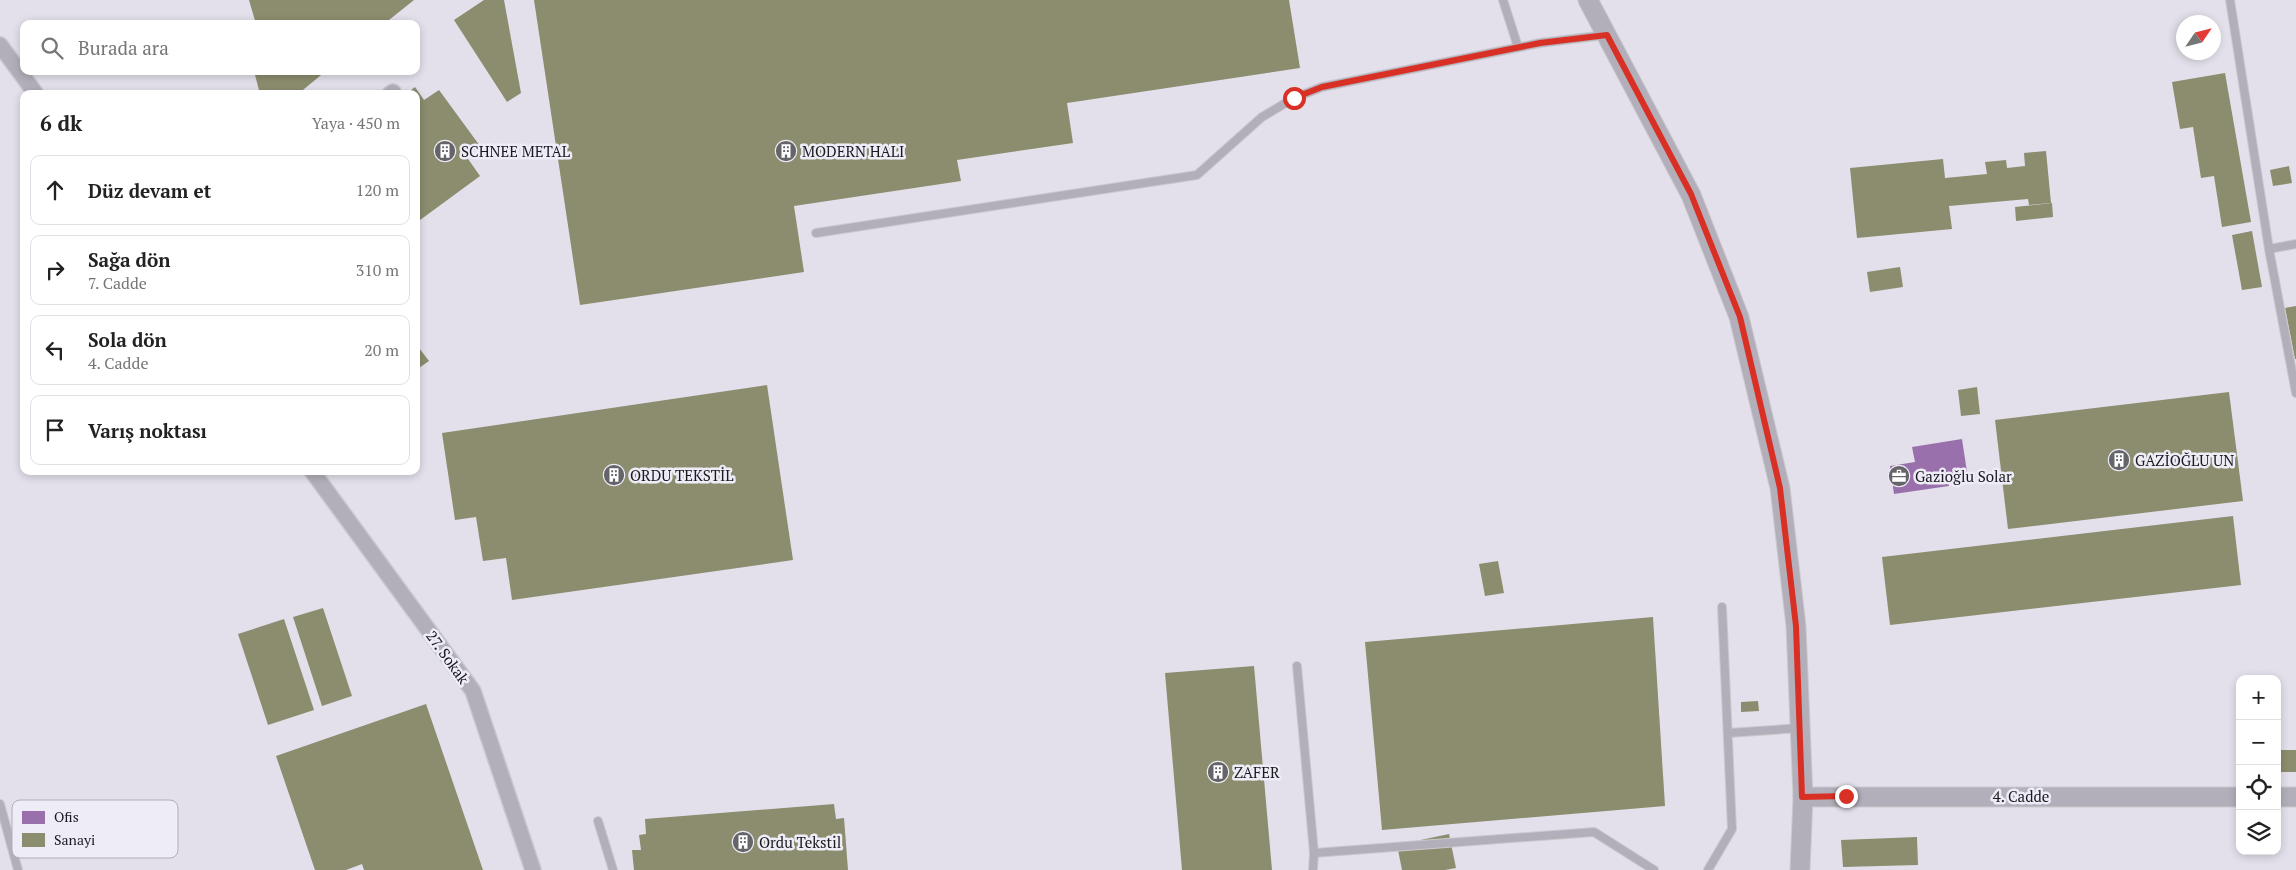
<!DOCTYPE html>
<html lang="tr">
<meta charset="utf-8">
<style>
:root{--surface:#fff;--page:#f6f6f6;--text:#222;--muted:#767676;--line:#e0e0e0}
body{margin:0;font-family:"PT Serif",serif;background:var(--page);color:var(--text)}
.controls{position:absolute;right:15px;bottom:15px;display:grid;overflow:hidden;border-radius:10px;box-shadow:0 2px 8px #0003}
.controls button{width:45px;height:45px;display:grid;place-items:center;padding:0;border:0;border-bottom:1px solid var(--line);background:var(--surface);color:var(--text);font:25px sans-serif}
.compass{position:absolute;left:2176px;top:15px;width:45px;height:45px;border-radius:50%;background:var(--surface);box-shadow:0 2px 8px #0003;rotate:55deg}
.stop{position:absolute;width:15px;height:15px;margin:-11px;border:4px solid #d93025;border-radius:50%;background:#fff}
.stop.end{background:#d93025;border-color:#fff;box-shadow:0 1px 5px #0008}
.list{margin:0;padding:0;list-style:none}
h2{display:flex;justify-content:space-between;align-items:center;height:65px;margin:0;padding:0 20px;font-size:21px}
h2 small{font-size:16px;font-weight:400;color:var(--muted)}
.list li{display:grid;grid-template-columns:32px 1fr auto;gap:15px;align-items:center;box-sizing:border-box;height:70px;margin:0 10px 10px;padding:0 10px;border:1px solid var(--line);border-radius:10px}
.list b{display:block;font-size:19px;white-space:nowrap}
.list p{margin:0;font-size:16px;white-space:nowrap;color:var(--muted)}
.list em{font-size:16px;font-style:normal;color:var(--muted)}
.icon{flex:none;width:28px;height:28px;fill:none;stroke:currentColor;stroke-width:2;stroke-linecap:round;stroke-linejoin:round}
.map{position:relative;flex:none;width:2296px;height:870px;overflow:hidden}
.search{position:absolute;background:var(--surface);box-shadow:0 2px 8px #0003;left:20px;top:20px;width:400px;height:55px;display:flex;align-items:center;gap:12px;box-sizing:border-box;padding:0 18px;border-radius:10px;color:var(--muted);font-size:19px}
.panel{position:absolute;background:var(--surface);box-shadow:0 2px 8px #0003;left:20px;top:90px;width:400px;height:385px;border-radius:10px}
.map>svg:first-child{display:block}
.built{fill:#e3e0eb;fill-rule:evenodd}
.offices{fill:#9970ab}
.industry{fill:#8c8c6e}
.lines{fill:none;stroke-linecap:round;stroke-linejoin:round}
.service-casing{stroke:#cac9cd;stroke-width:10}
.minor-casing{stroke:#cac9cd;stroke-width:18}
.tertiary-casing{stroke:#cac9cd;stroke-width:21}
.service{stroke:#b3afba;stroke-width:8}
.minor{stroke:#b3afba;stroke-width:15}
.tertiary{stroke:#b3afba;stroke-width:19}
.route{stroke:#d93025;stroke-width:6}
.labels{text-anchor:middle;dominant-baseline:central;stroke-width:5;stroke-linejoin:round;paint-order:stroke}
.poi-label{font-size:15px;fill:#1b1a1e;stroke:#eeecf6;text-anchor:start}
.street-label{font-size:15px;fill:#1b1a1e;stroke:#eeecf6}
.key{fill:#eeecf6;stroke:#afadb5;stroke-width:1}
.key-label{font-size:14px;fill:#1b1a1e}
</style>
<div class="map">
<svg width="2296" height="870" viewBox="0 0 2296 870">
<rect width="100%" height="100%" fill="#efeef4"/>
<path class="built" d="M0,0H2296V870H0ZM2184,22H2214V52H2184ZM24,24H416V71H24ZM24,94H416V471H24ZM2240,679H2277V851H2240Z"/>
<path class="offices" d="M1962,439L1967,472L1948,475L1949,486L1894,494L1890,466L1915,462L1912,447Z"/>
<g class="industry">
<path d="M249,0H414L384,24H256Z"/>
<path d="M484,0H504L521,93L507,102L454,20Z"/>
<path d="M534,0H1289L1300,68L1067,103L1073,143L957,160L961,181L794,206L804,272L580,305Z"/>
<path d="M254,71H326L298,94H260Z"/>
<path d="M2225,73L2251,222L2222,227L2214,176L2201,178L2193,127L2180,129L2172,82Z"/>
<path d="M415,87L424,100L439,90L480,146L466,156L480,176L416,223V94H406Z"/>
<path d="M2046,151L2051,203L2029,205L2028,199L1949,206L1952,229L1857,238L1850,168L1943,159L1945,178L1987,174L1985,162L2006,160L2007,168L2025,166L2024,153Z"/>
<path d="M2289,166L2292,183L2273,186L2270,170Z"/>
<path d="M2052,203L2053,217L2016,221L2015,207Z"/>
<path d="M2252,231L2262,287L2242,290L2232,235Z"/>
<path d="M1900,267L1903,287L1870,292L1867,272Z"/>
<path d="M2296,306V359H2295L2285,308Z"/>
<path d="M416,344L429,361L416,370Z"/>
<path d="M767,385L793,560L512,600L506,558L483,561L476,517L455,520L442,433Z"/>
<path d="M1977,387L1980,414L1961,416L1958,390Z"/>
<path d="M2229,392L2243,501L2008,529L1995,420Z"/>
<path d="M2233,516L2241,585L1890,625L1882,557Z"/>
<path d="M1498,561L1504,593L1485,596L1479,564Z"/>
<path d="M323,608L352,696L322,706L293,617Z"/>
<path d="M1653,617L1665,806L1382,830L1365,642Z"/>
<path d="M284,619L314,710L268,725L238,634Z"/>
<path d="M1254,666L1272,870H1182L1165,673Z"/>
<path d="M1758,701L1759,711L1741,712V702Z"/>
<path d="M426,704L483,870H364L362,864L346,870H315L276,756Z"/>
<rect x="2277" y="750" width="19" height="22"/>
<path d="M834,804L836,819L844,818L848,870H634L632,850H641L639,835L646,834L645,819Z"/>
<path d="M1449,834L1456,868L1445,870H1402L1397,845Z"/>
<path d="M1917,837L1918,865L1843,867L1841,840Z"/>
</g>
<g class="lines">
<g class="service-casing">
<g id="service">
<path d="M1503,0L1518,47"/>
<path d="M2230,0L2269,249"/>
<path d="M816,233L1197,175L1262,117L1294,98L1322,87L1540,43L1605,35"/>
<path d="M2296,244L2269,249L2296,393"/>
<path d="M1297,666L1314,853L1313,870"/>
<path d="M1728,733L1800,728"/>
<path d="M0,804L18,870"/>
<path d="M598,821L613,870"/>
<path d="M1314,853L1594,832L1654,870"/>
<path d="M1708,870L1732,829L1722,607"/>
</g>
</g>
<g class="minor-casing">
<g id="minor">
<path d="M0,45L36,94"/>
<path d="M390,94L393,92"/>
<path d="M312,471L473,691L533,870"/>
</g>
</g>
<g class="tertiary-casing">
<g id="tertiary">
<path d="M1588,0L1691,195L1739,317L1780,488L1796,626L1803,797L1800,870"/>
<path d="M1803,797H2240"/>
<path d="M2277,797H2296"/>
</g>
</g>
<use href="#service" class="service"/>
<use href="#minor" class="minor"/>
<use href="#tertiary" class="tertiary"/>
</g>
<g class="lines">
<path class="route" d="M1294,98L1322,87L1540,43L1607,35L1691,194L1740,317L1780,488L1796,626L1802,797L1846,796"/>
</g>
<defs>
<g id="building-disc" transform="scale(1.125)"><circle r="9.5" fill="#656469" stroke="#eeecf6"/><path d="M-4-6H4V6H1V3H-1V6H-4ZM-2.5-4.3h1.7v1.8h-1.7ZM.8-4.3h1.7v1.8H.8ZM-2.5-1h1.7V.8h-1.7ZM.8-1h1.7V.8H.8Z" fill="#fff"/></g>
<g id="office-disc" transform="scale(1.125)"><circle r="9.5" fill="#656469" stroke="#eeecf6"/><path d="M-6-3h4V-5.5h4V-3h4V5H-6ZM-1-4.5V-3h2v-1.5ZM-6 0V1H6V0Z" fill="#fff"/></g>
</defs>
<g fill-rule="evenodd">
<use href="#building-disc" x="445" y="151"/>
<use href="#building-disc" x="786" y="151"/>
<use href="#building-disc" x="2119" y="460"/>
<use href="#building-disc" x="614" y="475"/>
<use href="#office-disc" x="1899" y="476"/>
<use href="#building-disc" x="1218" y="772"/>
<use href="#building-disc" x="743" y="842"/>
</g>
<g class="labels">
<g class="poi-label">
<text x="461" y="151">SCHNEE METAL</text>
<text x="802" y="151">MODERN HALI</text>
<text x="2135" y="460">GAZİOĞLU UN</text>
<text x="630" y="475">ORDU TEKSTİL</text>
<text x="1915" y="476">Gazioğlu Solar</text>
<text x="1234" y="772">ZAFER</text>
<text x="759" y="842">Ordu Tekstil</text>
</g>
<g class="street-label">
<text transform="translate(448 657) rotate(54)">27. Sokak</text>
<text x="2021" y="796">4. Cadde</text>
</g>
</g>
<rect x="12" y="800" width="166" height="58" rx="8" class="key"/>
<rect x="22" y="811" width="23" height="13" fill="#9970ab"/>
<rect x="22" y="833" width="23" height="14" fill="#8c8c6e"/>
<g class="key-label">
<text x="54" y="822">Ofis</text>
<text x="54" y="845">Sanayi</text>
</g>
</svg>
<div class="controls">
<button>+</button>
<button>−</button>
<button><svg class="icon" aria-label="locate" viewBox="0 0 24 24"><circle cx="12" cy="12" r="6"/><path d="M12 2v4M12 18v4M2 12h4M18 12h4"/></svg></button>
<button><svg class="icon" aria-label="layers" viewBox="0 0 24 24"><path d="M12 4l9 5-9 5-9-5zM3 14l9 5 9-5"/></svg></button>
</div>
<svg class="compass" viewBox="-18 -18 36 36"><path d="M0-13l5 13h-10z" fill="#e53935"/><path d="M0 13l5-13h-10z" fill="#767676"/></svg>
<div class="stop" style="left:1294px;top:98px"></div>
<div class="stop end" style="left:1846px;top:796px"></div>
<div class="search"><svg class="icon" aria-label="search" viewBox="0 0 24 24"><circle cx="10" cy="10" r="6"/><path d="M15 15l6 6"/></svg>Burada ara</div>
<section class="panel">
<h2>6 dk<small>Yaya · 450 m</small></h2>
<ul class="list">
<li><svg class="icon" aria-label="ahead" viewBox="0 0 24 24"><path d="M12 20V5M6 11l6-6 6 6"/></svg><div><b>Düz devam et</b></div><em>120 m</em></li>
<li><svg class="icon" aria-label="right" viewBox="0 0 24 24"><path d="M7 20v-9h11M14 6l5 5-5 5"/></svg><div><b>Sağa dön</b><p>7. Cadde</p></div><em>310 m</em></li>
<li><svg class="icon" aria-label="left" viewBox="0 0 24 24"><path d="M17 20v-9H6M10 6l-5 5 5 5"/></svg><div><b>Sola dön</b><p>4. Cadde</p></div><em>20 m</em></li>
<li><svg class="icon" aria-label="arrive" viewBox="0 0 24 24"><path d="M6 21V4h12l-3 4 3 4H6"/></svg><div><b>Varış noktası</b></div></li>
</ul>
</section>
</div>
